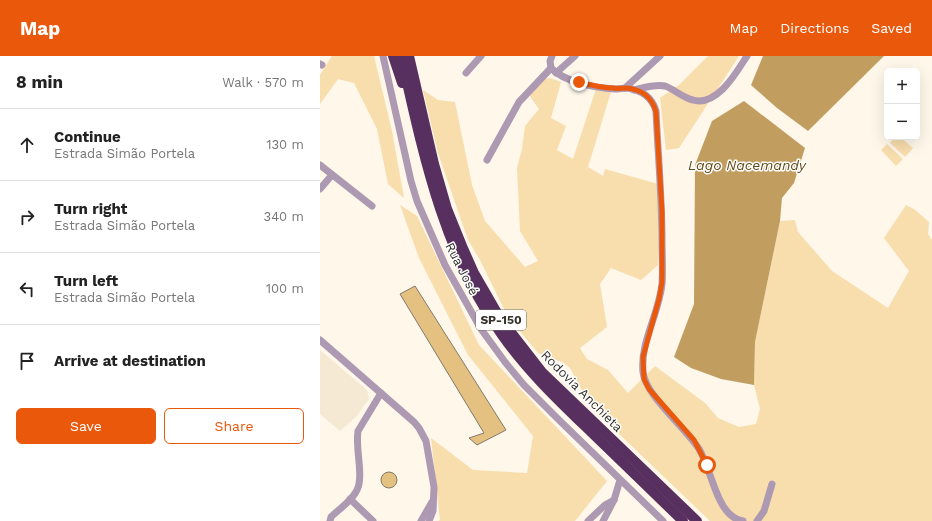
<!DOCTYPE html>
<meta charset="utf-8">
<style>
:root{--surface:#fff;--page:#f2f2f2;--text:#222;--muted:#767676;--line:#e0e0e0;--accent:#ea580c}
body{margin:0;font-family:"Work Sans",sans-serif;background:var(--page);color:var(--text)}
.controls{position:absolute;right:12px;top:12px;display:grid;overflow:hidden;border-radius:6px;box-shadow:0 4px 16px #0002}
.controls button{width:36px;height:36px;display:grid;place-items:center;padding:0;border:0;border-bottom:1px solid var(--line);background:var(--surface);color:var(--text);font:20px sans-serif}
.stop{position:absolute;width:12px;height:12px;margin:-9px;border:3px solid #ea580c;border-radius:50%;background:#fff}
.stop.end{background:#ea580c;border-color:#fff;box-shadow:0 1px 4px #0008}
.list{margin:0;padding:0;list-style:none}
h2{display:flex;justify-content:space-between;align-items:center;height:52px;margin:0;padding:0 16px;font-size:17px}
h2 small{font-size:13px;font-weight:400;color:var(--muted)}
.list li{display:grid;grid-template-columns:26px 1fr auto;gap:12px;align-items:center;box-sizing:border-box;height:72px;padding:0 16px;border-top:1px solid var(--line)}
.list b{display:block;font-size:15px;white-space:nowrap}
.list p{margin:0;font-size:13px;white-space:nowrap;color:var(--muted)}
.list em{font-size:13px;font-style:normal;color:var(--muted)}
.actions{display:flex;gap:8px;padding:12px 16px}
.actions a{flex:1;padding:9px 0;border:1px solid var(--accent);border-radius:6px;text-align:center;font-size:14px;color:var(--accent)}
.actions .main{background:var(--accent);color:#fff}
.icon{flex:none;width:22px;height:22px;fill:none;stroke:currentColor;stroke-width:2;stroke-linecap:round;stroke-linejoin:round}
.map{position:relative;flex:none;width:612px;height:465px;overflow:hidden}
header{display:flex;align-items:center;gap:24px;box-sizing:border-box;height:56px;padding:0 20px;background:var(--accent);color:#fff}
header strong{font-size:19px}
nav{display:flex;gap:22px;margin-inline-start:auto;font-size:14px}
main{display:flex}
aside{flex:1;background:var(--surface)}
.map>svg:first-child{display:block}
.built{fill:#f6e9d3}
.green{fill:#f8ddad}
.water{fill:#c19e5f}
.building{fill:#e5c181;stroke:#827a6d}
.lines{fill:none;stroke-linecap:round;stroke-linejoin:round}
.minor{stroke:#ad99b2;stroke-width:7}
.highway{stroke:#583060;stroke-width:10}
.route{stroke:#ea580c;stroke-width:5}
.labels{text-anchor:middle;dominant-baseline:central;stroke-width:3;stroke-linejoin:round;paint-order:stroke}
.shield{fill:#fff;stroke:#72706b;stroke-width:1}
.shield-label{font-size:12px;font-weight:bold;fill:#35322c}
.street-label{font-size:13px;fill:#35322c;stroke:#fff}
.water-label{font-size:14px;font-style:italic;fill:#624918;stroke:#fff}
</style>
<header>
<strong>Map</strong>
<nav><a>Map</a><a>Directions</a><a>Saved</a></nav>
</header>
<main>
<aside>
<h2>8 min<small>Walk · 570 m</small></h2>
<ul class="list">
<li><svg class="icon" aria-label="ahead" viewBox="0 0 24 24"><path d="M12 20V5M6 11l6-6 6 6"/></svg><div><b>Continue</b><p>Estrada Simão Portela</p></div><em>130 m</em></li>
<li><svg class="icon" aria-label="right" viewBox="0 0 24 24"><path d="M7 20v-9h11M14 6l5 5-5 5"/></svg><div><b>Turn right</b><p>Estrada Simão Portela</p></div><em>340 m</em></li>
<li><svg class="icon" aria-label="left" viewBox="0 0 24 24"><path d="M17 20v-9H6M10 6l-5 5 5 5"/></svg><div><b>Turn left</b><p>Estrada Simão Portela</p></div><em>100 m</em></li>
<li><svg class="icon" aria-label="arrive" viewBox="0 0 24 24"><path d="M6 21V4h12l-3 4 3 4H6"/></svg><div><b>Arrive at destination</b></div></li>
</ul>
<div class="actions"><a class="main">Save</a><a>Share</a></div>
</aside>
<div class="map">
<svg width="612" height="465" viewBox="0 0 612 465">
<rect width="100%" height="100%" fill="#fef7ea"/>
<path class="built" d="M0,294L47,334L49,343L36,361L20,375L0,358Z"/>
<g class="green">
<path d="M12,0H54L72,75L84,142L68,128L57,73L34,27L18,23L0,48V19Z"/>
<path d="M388,0H419L359,92L346,94L340,42L359,29Z"/>
<path d="M230,22L241,26L231,62L246,70L237,94L253,103L276,33L291,36L268,111L283,120L285,113L338,128L339,139L338,209L321,224L291,212L280,228L287,271L260,292L267,303L288,314L308,337L335,310L385,347L398,362L419,371L436,368L440,353L434,329L435,286L460,165L475,164L478,176L512,215L568,252L589,215L564,182L586,149L594,153L609,166L608,178L612,184V465H390L271,351L250,312L242,306L218,297L188,261L160,204L148,184L118,97L103,34L118,44L135,46L152,129L165,165L205,211L218,205L200,175L197,112L202,93L205,70L219,53L209,39L223,23Z"/>
<path d="M575,81H580L593,92L585,101L570,87Z"/>
<path d="M567,88L583,103L576,110L561,94Z"/>
<path d="M80,149L97,160L159,289L287,425L255,465H118L120,464L111,382L153,414L207,417L213,380L148,299L99,202Z"/>
</g>
<g class="water">
<path d="M443,0H564L488,75L457,52L431,29Z"/>
<path d="M424,45L485,92L474,127L462,142L460,165L435,286L434,329L401,323L371,312L354,301L374,248L375,109L392,65Z"/>
</g>
<g class="building">
<path d="M95,230L186,374L157,389L149,382L164,377L80,238Z"/>
<circle cx="69" cy="424" r="8"/>
</g>
<g class="lines">
<g class="minor">
<path d="M63,0L91,125L97,145L125,209L161,273L185,306L204,329L238,363L343,465"/>
<path d="M232,0L230,5L231,12C244,26 276,32 295,33C299,33 303,32 307,32C321,34 332,41 336,55C338,99 342,142 342,185C342,199 343,214 342,228C339,258 320,286 323,316C325,339 365,371 379,393C390,411 396,449 412,460C415,463 419,464 423,465"/>
<path d="M0,8L2,9"/>
<path d="M146,17L161,0"/>
<path d="M236,17L255,0"/>
<path d="M305,32L340,0"/>
<path d="M314,34C323,32 335,28 345,30C354,33 363,42 373,44C397,51 416,17 427,0"/>
<path d="M167,104L199,46L231,12"/>
<path d="M0,109L52,150"/>
<path d="M0,133L12,119"/>
<path d="M0,284L94,366L99,372L106,385L114,431L113,455L109,465"/>
<path d="M30,443L53,465"/>
<path d="M10,465L11,461C19,453 32,445 37,434C44,420 35,392 38,375L61,337"/>
<path d="M101,465L112,446"/>
<path d="M268,465L285,449L294,444"/>
<path d="M283,465L294,444L300,424"/>
<path d="M437,465L444,455L452,428"/>
</g>
<g class="highway">
<path d="M73,0L82,27"/>
<path d="M81,0C103,97 123,197 182,279C208,316 240,346 272,377C302,406 333,436 363,465"/>
<path d="M89,0L114,108L127,153L142,190L154,217L180,262L222,316L377,465"/>
</g>
</g>
<g class="lines">
<path class="route" d="M259,26C270,29 282,32 293,32C297,33 302,32 306,32C321,33 332,41 336,56L342,155V226L339,243L323,301L324,323L329,333L374,384L387,409"/>
</g>
<g class="labels">
<rect class="shield" x="156" y="254" width="50" height="20" rx="3"/>
<g class="shield-label">
<text x="181" y="264">SP-150</text>
</g>
<g class="street-label">
<text transform="translate(142 213) rotate(63)">Rua José</text>
<text transform="translate(262 335) rotate(45)">Rodovia Anchieta</text>
</g>
<g class="water-label">
<text x="427" y="109">Lago Nacemandy</text>
</g>
</g>
</svg>
<div class="controls">
<button>+</button>
<button>−</button>
</div>
<div class="stop" style="left:387px;top:409px"></div>
<div class="stop end" style="left:259px;top:26px"></div>
</div>
</main>
